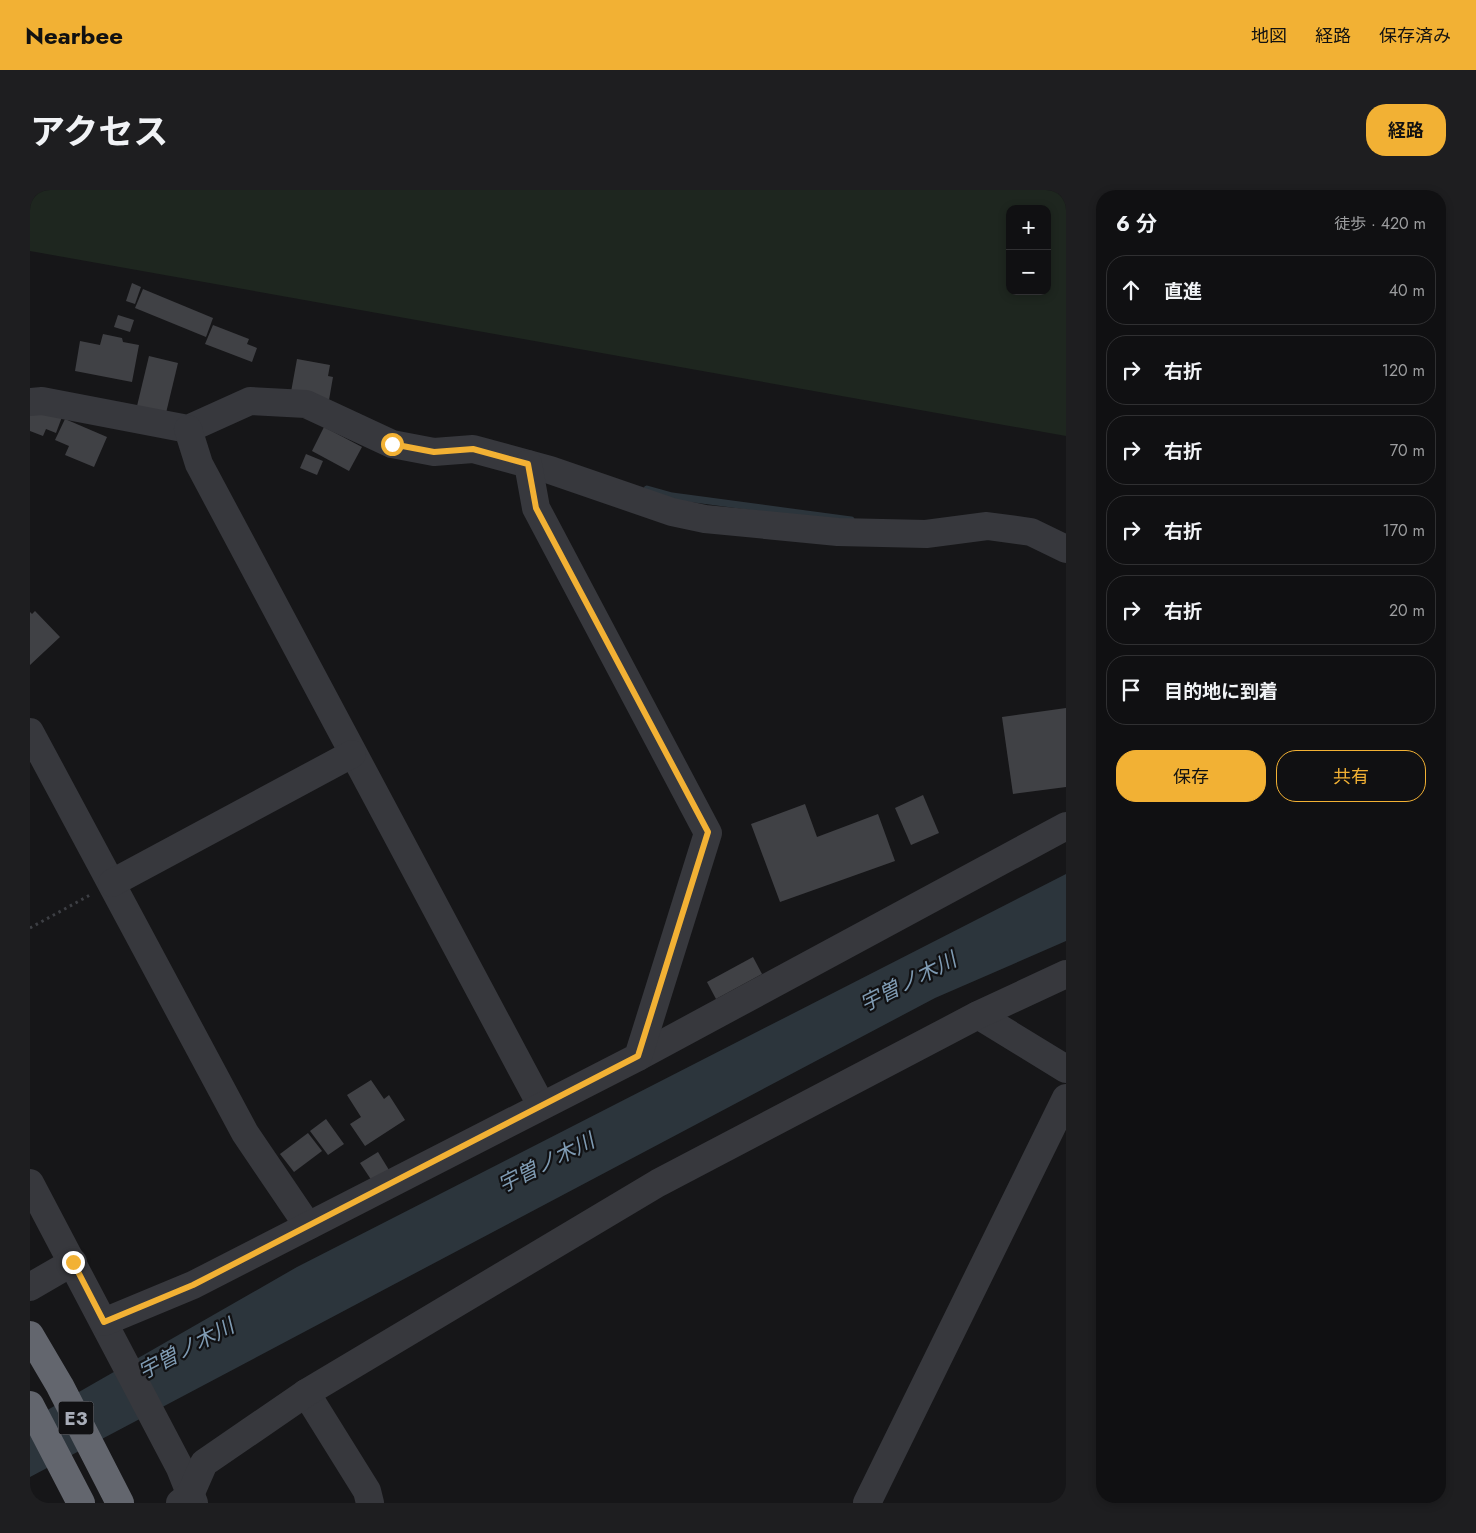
<!DOCTYPE html>
<html lang="ja">
<meta charset="utf-8">
<style>
:root{--surface:#101012;--page:#1e1e20;--text:#f1f3f6;--muted:#9c9d9f;--line:#303032;--accent:#f2b134}
body{margin:0;font-family:Jost,"Noto Sans JP",sans-serif;background:var(--page);color:var(--text)}
.controls{position:absolute;right:15px;top:15px;display:grid;overflow:hidden;border-radius:10px;box-shadow:0 2px 8px #0003}
.controls button{width:45px;height:45px;display:grid;place-items:center;padding:0;border:0;border-bottom:1px solid var(--line);background:var(--surface);color:var(--text);font:25px sans-serif}
.stop{position:absolute;width:15px;height:15px;margin:-11px;border:4px solid #f2b134;border-radius:50%;background:#fff}
.stop.end{background:#f2b134;border-color:#fff;box-shadow:0 1px 5px #0008}
.list{margin:0;padding:0;list-style:none}
h2{display:flex;justify-content:space-between;align-items:center;height:65px;margin:0;padding:0 20px;font-size:21px}
h2 small{font-size:16px;font-weight:400;color:var(--muted)}
.list li{display:grid;grid-template-columns:32px 1fr auto;gap:15px;align-items:center;box-sizing:border-box;height:70px;margin:0 10px 10px;padding:0 10px;border:1px solid var(--line);border-radius:20px}
.list b{display:block;font-size:19px;white-space:nowrap}
.list em{font-size:16px;font-style:normal;color:var(--muted)}
.actions{display:flex;gap:10px;padding:15px 20px}
.actions a{flex:1;padding:11px 0;border:1px solid var(--accent);border-radius:20px;text-align:center;font-size:18px;color:var(--accent)}
.actions .main{background:var(--accent);color:#111}
.icon{flex:none;width:28px;height:28px;fill:none;stroke:currentColor;stroke-width:2;stroke-linecap:round;stroke-linejoin:round}
.map{position:relative;flex:none;width:1036px;height:1313px;overflow:hidden;border-radius:20px}
header{display:flex;align-items:center;gap:30px;box-sizing:border-box;height:70px;padding:0 25px;background:var(--accent);color:#111}
header strong{font-size:24px}
nav{display:flex;gap:28px;margin-inline-start:auto;font-size:18px}
.intro{display:flex;align-items:center;justify-content:space-between;box-sizing:border-box;height:120px;padding:0 30px}
h1{margin:0;font-size:35px}
.button{padding:12px 22px;border-radius:20px;background:var(--accent);color:#111;font-size:18px;font-weight:700}
main{display:flex;gap:30px;padding:0 30px}
aside{flex:1;background:var(--surface);border-radius:20px;box-shadow:0 2px 8px #0003}
.map>svg:first-child{display:block}
.green{fill:#1e261f;fill-rule:evenodd}
.water{fill:#2c353c}
.lines{fill:none;stroke-linecap:round;stroke-linejoin:round}
.stream{stroke:#2c353c;stroke-width:7}
.building{fill:#404145}
.path{stroke:#3d3f44;stroke-width:3;stroke-dasharray:2.5 4;stroke-linecap:butt}
.minor{stroke:#37383d;stroke-width:28}
.highway{stroke:#63666e;stroke-width:28}
.route{stroke:#f2b134;stroke-width:6}
.labels{text-anchor:middle;dominant-baseline:central;stroke-width:4.5;stroke-linejoin:round;paint-order:stroke}
.shield{fill:#111113;stroke:#7b7e86;stroke-width:1}
.shield-label{font-size:19px;font-weight:bold;fill:#a8adb8}
.water-label{font-size:21px;font-style:italic;fill:#7f9bb3;stroke:#111113}
</style>
<header>
<strong>Nearbee</strong>
<nav><a>地図</a><a>経路</a><a>保存済み</a></nav>
</header>
<div class="intro"><h1>アクセス</h1><a class="button">経路</a></div>
<main>
<div class="map">
<svg width="1036" height="1313" viewBox="0 0 1036 1313">
<rect width="100%" height="100%" fill="#161618"/>
<path class="green" d="M0,0H1036V246L0,61ZM980,19H1017V101H980Z"/>
<path class="water" d="M1036,684V751L905,808L0,1287V1230L267,1077Z"/>
<g class="lines">
<path class="stream" d="M617,299L642,306L821,330"/>
</g>
<g class="building">
<path d="M102,93L111,97L105,114L96,111Z"/>
<path d="M113,99L183,128L176,147L105,118Z"/>
<path d="M88,125L104,130L100,142L84,137Z"/>
<path d="M183,135L219,149L217,154L227,158L222,172L175,154Z"/>
<path d="M73,144L92,148L93,152L109,155L102,192L45,181L50,151L70,155Z"/>
<path d="M119,166L148,173L136,223L107,216Z"/>
<path d="M267,169L300,175L298,186L303,187L299,210L261,202Z"/>
<path d="M0,220L32,227L26,243L16,239L13,246L0,241Z"/>
<path d="M35,229L77,247L64,277L35,265L39,256L25,250Z"/>
<path d="M294,237L332,257L319,281L282,261Z"/>
<path d="M276,264L293,271L287,285L270,278Z"/>
<path d="M5,421L30,447L0,475V422L2,424Z"/>
<path d="M1036,518V597L983,604L972,527Z"/>
<path d="M893,605L909,643L881,655L865,618Z"/>
<path d="M775,614L787,647L848,624L865,671L750,712L721,634Z"/>
<path d="M723,767L732,784L686,809L677,792Z"/>
<path d="M341,890L354,909L359,905L375,930L335,956L320,934L331,927L317,905Z"/>
<path d="M296,929L314,954L298,965L280,941Z"/>
<path d="M278,943L292,961L264,982L250,964Z"/>
<path d="M348,962L359,980L342,991L330,973Z"/>
</g>
<g class="lines">
<path class="path" d="M0,738L60,705"/>
<g class="minor">
<path d="M0,212L12,211L158,239L220,211L276,214L362,254L404,262L443,259L520,280L642,322L675,329L808,342L896,344L957,336L1001,342L1036,359"/>
<path d="M158,239L169,274L511,915"/>
<path d="M0,542L215,943L278,1036"/>
<path d="M82,693L322,564"/>
<path d="M948,825L1036,879"/>
<path d="M608,867L1036,636"/>
<path d="M0,993L150,1278L164,1313"/>
<path d="M0,1097L43,1072"/>
<path d="M74,1132L163,1095L608,867L678,643L506,318L498,274"/>
<path d="M276,1203L337,1301L340,1313"/>
<path d="M150,1313L160,1305L174,1273L276,1203L628,993L948,825L1036,784"/>
<path d="M837,1313L1036,908"/>
</g>
<g class="highway">
<path d="M0,1145L30,1196L90,1313"/>
<path d="M0,1215L51,1313"/>
</g>
</g>
<g class="lines">
<path class="route" d="M43,1072L74,1132L163,1095L608,866L678,642L506,318L498,274L443,259L404,262L362,254"/>
</g>
<g class="labels">
<rect class="shield" x="28.5" y="1211.5" width="35" height="33" rx="4"/>
<g class="shield-label">
<text x="46" y="1228">E3</text>
</g>
<g class="water-label">
<text transform="translate(878 792) rotate(-27)">宇曽ノ木川</text>
<text transform="translate(516 973) rotate(-27)">宇曽ノ木川</text>
<text transform="translate(156 1159) rotate(-28)">宇曽ノ木川</text>
</g>
</g>
</svg>
<div class="controls">
<button>+</button>
<button>−</button>
</div>
<div class="stop" style="left:362px;top:254px"></div>
<div class="stop end" style="left:43px;top:1072px"></div>
</div>
<aside>
<h2>6 分<small>徒歩 · 420 m</small></h2>
<ul class="list">
<li><svg class="icon" aria-label="ahead" viewBox="0 0 24 24"><path d="M12 20V5M6 11l6-6 6 6"/></svg><div><b>直進</b></div><em>40 m</em></li>
<li><svg class="icon" aria-label="right" viewBox="0 0 24 24"><path d="M7 20v-9h11M14 6l5 5-5 5"/></svg><div><b>右折</b></div><em>120 m</em></li>
<li><svg class="icon" aria-label="right" viewBox="0 0 24 24"><path d="M7 20v-9h11M14 6l5 5-5 5"/></svg><div><b>右折</b></div><em>70 m</em></li>
<li><svg class="icon" aria-label="right" viewBox="0 0 24 24"><path d="M7 20v-9h11M14 6l5 5-5 5"/></svg><div><b>右折</b></div><em>170 m</em></li>
<li><svg class="icon" aria-label="right" viewBox="0 0 24 24"><path d="M7 20v-9h11M14 6l5 5-5 5"/></svg><div><b>右折</b></div><em>20 m</em></li>
<li><svg class="icon" aria-label="arrive" viewBox="0 0 24 24"><path d="M6 21V4h12l-3 4 3 4H6"/></svg><div><b>目的地に到着</b></div></li>
</ul>
<div class="actions"><a class="main">保存</a><a>共有</a></div>
</aside>
</main>
